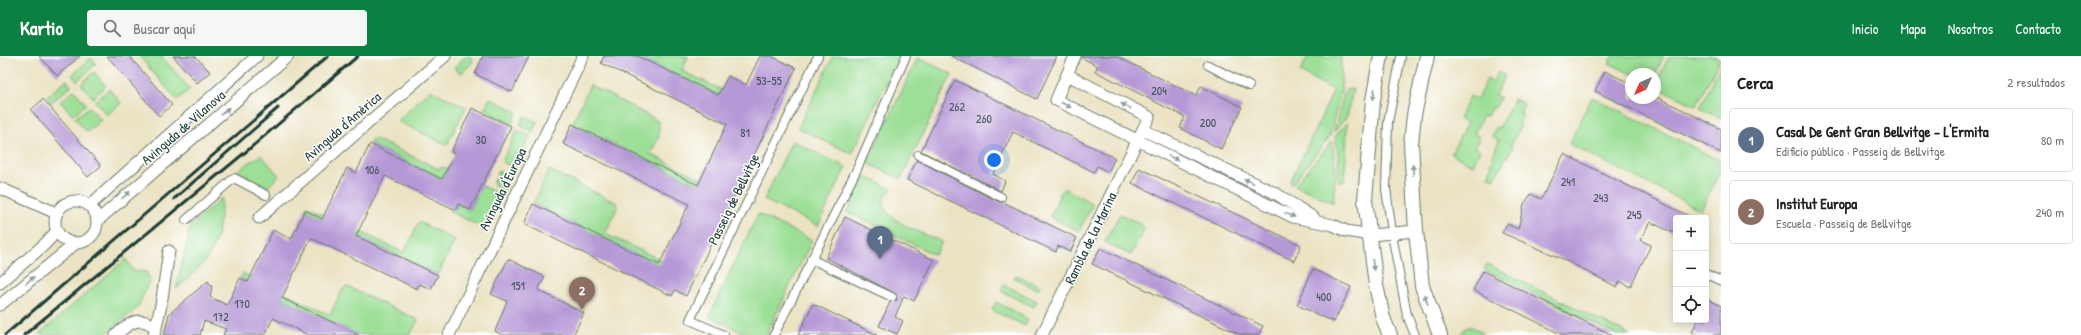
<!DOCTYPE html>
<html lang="es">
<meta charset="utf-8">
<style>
:root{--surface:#fff;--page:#f6f6f6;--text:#222;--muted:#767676;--line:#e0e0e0;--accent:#0b8043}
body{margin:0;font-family:"Patrick Hand",sans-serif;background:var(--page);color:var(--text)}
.controls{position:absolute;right:12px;bottom:12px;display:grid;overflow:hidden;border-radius:4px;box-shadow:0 2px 10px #0003}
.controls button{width:36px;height:36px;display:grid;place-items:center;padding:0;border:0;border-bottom:1px solid var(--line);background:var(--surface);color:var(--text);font:20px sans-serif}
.compass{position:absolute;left:1625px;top:12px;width:36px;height:36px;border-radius:50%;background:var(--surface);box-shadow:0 2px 10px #0003;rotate:225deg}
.you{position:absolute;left:994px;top:104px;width:14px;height:14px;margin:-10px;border:3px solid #fff;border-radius:50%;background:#1a73e8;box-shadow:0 0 0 6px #1a73e833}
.badge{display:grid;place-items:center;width:26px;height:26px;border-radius:50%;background:var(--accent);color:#fff;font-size:13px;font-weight:700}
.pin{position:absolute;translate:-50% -33px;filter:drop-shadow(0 1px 2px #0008)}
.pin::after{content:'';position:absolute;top:21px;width:14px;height:12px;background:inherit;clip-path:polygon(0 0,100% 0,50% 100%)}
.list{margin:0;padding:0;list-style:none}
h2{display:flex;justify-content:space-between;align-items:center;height:52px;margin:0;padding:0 16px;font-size:17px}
h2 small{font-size:13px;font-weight:400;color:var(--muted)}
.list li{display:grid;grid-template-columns:26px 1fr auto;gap:12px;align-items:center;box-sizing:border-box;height:64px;margin:0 8px 8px;padding:0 8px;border:1px solid var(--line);border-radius:4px}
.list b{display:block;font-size:15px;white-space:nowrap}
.list p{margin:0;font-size:13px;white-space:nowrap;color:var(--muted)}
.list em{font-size:13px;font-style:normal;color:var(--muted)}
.icon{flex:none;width:22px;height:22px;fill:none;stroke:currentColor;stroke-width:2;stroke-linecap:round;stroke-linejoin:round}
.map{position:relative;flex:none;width:1721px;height:279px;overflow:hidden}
header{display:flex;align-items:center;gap:24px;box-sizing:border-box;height:56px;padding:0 20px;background:var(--accent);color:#fff}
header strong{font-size:19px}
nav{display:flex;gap:22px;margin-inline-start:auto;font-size:14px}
.search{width:280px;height:36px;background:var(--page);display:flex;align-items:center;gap:10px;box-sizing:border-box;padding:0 14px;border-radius:4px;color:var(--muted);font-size:15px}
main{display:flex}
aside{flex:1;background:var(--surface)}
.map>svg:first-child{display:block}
.green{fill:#9cdf96;stroke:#5e8e65}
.building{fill:#b598d6}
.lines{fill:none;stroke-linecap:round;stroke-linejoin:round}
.pedestrian-casing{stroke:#676;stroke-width:10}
.minor-casing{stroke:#676;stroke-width:13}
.tertiary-casing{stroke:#676;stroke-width:16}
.pedestrian{stroke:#fff;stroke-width:8}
.minor{stroke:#fff;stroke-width:11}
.tertiary{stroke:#fff;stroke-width:14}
.rail{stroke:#1f3d34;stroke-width:3}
.oneway{fill:#8f9e9a}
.labels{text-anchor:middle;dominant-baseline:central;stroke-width:3;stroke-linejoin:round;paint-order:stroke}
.number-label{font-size:12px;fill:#44545c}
.street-label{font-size:14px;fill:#1f3d34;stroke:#fff}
</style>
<header>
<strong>Kartio</strong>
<div class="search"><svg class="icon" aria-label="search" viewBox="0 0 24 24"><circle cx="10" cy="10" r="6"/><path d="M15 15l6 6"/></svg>Buscar aquí</div>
<nav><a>Inicio</a><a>Mapa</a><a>Nosotros</a><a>Contacto</a></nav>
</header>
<main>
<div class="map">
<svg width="1721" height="279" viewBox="0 0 1721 279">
<rect width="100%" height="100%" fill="#fff"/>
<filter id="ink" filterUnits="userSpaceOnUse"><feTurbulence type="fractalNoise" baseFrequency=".025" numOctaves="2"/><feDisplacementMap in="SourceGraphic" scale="8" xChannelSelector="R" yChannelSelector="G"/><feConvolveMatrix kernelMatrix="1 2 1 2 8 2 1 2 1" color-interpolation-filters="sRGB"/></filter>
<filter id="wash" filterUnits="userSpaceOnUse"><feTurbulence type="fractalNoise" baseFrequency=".012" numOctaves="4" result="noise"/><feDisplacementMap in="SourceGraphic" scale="16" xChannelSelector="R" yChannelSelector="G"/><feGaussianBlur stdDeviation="0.9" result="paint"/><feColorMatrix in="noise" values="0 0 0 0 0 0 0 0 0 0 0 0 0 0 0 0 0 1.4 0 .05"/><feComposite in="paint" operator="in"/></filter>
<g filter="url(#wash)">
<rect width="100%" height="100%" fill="#ebe3c3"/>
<g class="green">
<path d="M139,0H161L190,33L177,44Z"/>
<path d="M466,0H470L473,3L472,7L462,17L455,13V10Z"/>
<path d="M637,0H688L682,15L773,58L771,64Z"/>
<path d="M833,0H899L852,98L798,72Z"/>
<path d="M1308,0H1341V35L1330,80L1292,128L1290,126L1334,34L1300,16Z"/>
<path d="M1612,0H1664L1655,19L1632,18L1609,7Z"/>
<path d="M1669,0H1715L1720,3L1696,50L1655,30Z"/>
<path d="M91,2L96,8L77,25L72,19Z"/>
<path d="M918,2L952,18L901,123L867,107Z"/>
<path d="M1721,9V63L1700,52Z"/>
<path d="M94,16L106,30L93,42L81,28Z"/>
<path d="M1498,16L1505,20L1495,39L1500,42L1495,52L1492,51L1487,60L1483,59L1474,78L1480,81L1475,91L1480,94L1473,109L1451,98L1467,67L1459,63L1470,40L1477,43L1487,23L1493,26Z"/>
<path d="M66,24L71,30L51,47L47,41Z"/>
<path d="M590,29L653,62L659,66V81L650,98L735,139L732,145L572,68Z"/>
<path d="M109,33L121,47L107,59L95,45Z"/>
<path d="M1353,33L1347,60L1334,76L1345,34Z"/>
<path d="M74,34L86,48L73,59L60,46Z"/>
<path d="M430,34L466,51L447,89L397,65Z"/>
<path d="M1592,41L1721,105V114L1701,154L1569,88Z"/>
<path d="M490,42L517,56L512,68L484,54Z"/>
<path d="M1514,43L1524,48L1520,58L1523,59L1518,68L1521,69L1511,89L1513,91L1494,123L1488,120L1492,110L1490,108L1499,84L1492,80L1496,71L1499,72Z"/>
<path d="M89,51L101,64L87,76L75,62Z"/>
<path d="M524,60L537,66L532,76L520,69Z"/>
<path d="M1347,66L1345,125L1339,126L1338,99L1335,81Z"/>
<path d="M517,74L530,80L514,112L502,106Z"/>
<path d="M373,82L439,113L443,111L501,139L485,173L449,155L451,151L456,154L458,148L470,154L477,140L370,88Z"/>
<path d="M792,85L846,111L818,170L764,144Z"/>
<path d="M1332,85L1336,116L1333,147L1295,129Z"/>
<path d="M261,99L279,120L268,131L237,115Z"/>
<path d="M549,114L617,147V152L605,178L696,220L693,226L533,148Z"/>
<path d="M499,115L510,121L504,134L493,128Z"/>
<path d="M864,120L892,133C861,158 925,178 942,186L935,199L848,156Z"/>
<path d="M1066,133L1093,148L1079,175L1050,161L1062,134Z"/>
<path d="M222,142C218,192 214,201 176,233L191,169Z"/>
<path d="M307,150L404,197L419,166L455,184L438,219L305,154Z"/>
<path d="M758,158L812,184L766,279H748L709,260Z"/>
<path d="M1120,158L1141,168L1144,174L1131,199L1105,186Z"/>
<path d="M126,203L133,215L146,216L150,223L138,251L105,279H38Z"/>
<path d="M1487,208L1630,279H1617L1484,213Z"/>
<path d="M243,217L330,259L341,236L345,231H348L418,264L410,279H359L240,222Z"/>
<path d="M1016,219L1040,230L1038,234L1014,222Z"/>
<path d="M1004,229L1037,245L1034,251L1001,235Z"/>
<path d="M996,246L1028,263L1025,270L992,254Z"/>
<path d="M1467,271H1472L1481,276L1482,279H1459Z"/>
</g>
<g id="blocks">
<g class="building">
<path d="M39,0H80L57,20Z"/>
<path d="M107,0H129L172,49L159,60Z"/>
<path d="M173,0H195L210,16L197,27Z"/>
<path d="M483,0H529L512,36L475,18Z"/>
<path d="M604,0H637L718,39L728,20L746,29L760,0H771L796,12L686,240L675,234L672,240L524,168L533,148L659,209L689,148L563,88L572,68L698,129L727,68L601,7Z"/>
<path d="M951,0H1057L1037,43Z"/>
<path d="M1082,0H1116L1196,40L1201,30L1242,51L1221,93L1180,72L1185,61L1095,15L1098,10L1082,2Z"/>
<path d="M1605,15L1631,28V42H1659L1721,73V97L1595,35Z"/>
<path d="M955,24L1115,102L1108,116L1097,110L1094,116L1013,76L993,118L1005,125L1001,135L921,95Z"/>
<path d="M43,43L101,110L88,121L31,54Z"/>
<path d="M472,52L511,70L470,154L458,148L456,154L385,120L356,180L438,219L431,233L419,228L417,233L311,182L282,242L359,279H308L273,262L265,279H223L226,273L204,265L200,279H164L169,258L208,225L212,231L210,241L227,249L240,222L248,226L273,174L291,183L305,154L322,163L347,112L356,117L370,88L442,123L455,98L451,96Z"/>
<path d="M1564,98L1693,162H1676V178L1650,166L1640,184L1651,189L1630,231L1620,225L1617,231L1563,203L1502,177L1507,168L1518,173L1524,148L1531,138L1541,143Z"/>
<path d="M917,104L999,146H1003L1077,182L1070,196L1058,190L1056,196L907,124Z"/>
<path d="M1139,112L1301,189L1294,205L1132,127Z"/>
<path d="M845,161L934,204L914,245L904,240L895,261L903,265L897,278L879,270L890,246L897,244L896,238L826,202Z"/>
<path d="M1100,192L1263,270L1258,279H1241L1092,208Z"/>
<path d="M508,203L545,221L538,234L584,257L573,279H502L495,275L507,245L491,238Z"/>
<path d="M1313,213L1351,231L1334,266L1297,249Z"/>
<path d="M1483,215L1612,279H1563L1473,234Z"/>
<path d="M1706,242L1721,250V279H1698L1692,276L1698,264H1706Z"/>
<path d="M813,248L844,263L877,279H798Z"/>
</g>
</g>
</g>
<g filter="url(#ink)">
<use href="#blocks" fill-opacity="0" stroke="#676" stroke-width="1"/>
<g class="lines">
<g class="pedestrian-casing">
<g id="pedestrian">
<path d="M1208,9L1249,30"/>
<path d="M918,99L1001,141"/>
<path d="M186,164L234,122L266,139"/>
<path d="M1391,169L1386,133L1388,66L1401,1"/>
<path d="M1393,184L1407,259L1415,279"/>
<path d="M811,203L892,241"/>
<path d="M1706,218L1721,225"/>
<path d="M724,279L690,264L818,0"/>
<path d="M774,279L857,113L906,0"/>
</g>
</g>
<g class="minor-casing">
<g id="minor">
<path d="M1075,0L1056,44L1293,161L1333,169L1346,175L1370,179L1416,175"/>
<path d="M1143,74L1275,137L1314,162"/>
<path d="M0,132L56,157"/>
<circle cx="76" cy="166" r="21"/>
<path d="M89,150L257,0"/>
<path d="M259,162L445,0"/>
<path d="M97,165L288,0"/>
<path d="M0,227L45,188L57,175"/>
<path d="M0,249L76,187"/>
<path d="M116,279C129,267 140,258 156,272"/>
<path d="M154,279L161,249L169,195"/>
<path d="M449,279L583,0"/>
<path d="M1042,279L1149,61L1068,19"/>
</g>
</g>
<g class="tertiary-casing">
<g id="tertiary">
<path d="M1381,0L1373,44L1365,144L1376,229L1383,262L1390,279"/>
<path d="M1427,0L1414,59L1411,87L1416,175L1422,230L1440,279"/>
</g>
</g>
<use href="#pedestrian" class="pedestrian"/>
<use href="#minor" class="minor"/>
<use href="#tertiary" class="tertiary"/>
<g class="rail">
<path d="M174,143L278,52"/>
<path d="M5,279L328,0"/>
<path d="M24,279L248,94L358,0"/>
</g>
</g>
<defs><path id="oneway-solid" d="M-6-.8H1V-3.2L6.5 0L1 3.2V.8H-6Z"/></defs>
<g class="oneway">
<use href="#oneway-solid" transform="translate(1374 38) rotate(98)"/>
<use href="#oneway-solid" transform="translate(1066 49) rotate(27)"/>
<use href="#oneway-solid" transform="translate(1126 50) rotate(-153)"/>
<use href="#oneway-solid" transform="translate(225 55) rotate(-41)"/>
<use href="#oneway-solid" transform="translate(1173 102) rotate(26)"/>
<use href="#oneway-solid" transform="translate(1413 114) rotate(-93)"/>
<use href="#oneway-solid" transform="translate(1249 125) rotate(-154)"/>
<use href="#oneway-solid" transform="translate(126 139) rotate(-41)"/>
<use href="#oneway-solid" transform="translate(1290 159) rotate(22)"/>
<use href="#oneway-solid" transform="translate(1373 209) rotate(83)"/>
<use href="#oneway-solid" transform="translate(30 224) rotate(-39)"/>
<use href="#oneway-solid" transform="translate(1426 243) rotate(-108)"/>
</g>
</g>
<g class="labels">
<g class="number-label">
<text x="769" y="24">53-55</text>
<text x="1159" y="34">204</text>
<text x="957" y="50">262</text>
<text x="984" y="62">260</text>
<text x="1208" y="66">200</text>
<text x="745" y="76">81</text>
<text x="481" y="83">30</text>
<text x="372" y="113">106</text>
<text x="1568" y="125">241</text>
<text x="1601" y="141">243</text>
<text x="1634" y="158">245</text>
<text x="518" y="229">151</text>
<text x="1324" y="240">400</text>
<text x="242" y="247">170</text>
<text x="221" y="260">172</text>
</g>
<g class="street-label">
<text transform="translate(342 70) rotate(-41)">Avinguda d'Amèrica</text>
<text transform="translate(183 71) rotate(-41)">Avinguda de Vilanova</text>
<text transform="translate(502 133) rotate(-64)">Avinguda d'Europa</text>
<text transform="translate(733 143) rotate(-64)">Passeig de Bellvitge</text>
<text transform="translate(1090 182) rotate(-64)">Rambla de la Marina</text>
</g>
</g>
</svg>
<div class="controls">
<button>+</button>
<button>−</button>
<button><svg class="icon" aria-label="locate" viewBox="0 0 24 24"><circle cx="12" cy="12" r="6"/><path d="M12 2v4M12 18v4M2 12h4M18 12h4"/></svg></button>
</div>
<svg class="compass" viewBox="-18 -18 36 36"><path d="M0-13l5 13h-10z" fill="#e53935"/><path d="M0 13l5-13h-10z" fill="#767676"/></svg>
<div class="you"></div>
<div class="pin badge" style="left:880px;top:203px;background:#5c6f8a">1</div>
<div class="pin badge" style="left:582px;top:254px;background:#8d6e63">2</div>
</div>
<aside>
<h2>Cerca<small>2 resultados</small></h2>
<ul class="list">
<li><span class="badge" style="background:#5c6f8a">1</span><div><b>Casal De Gent Gran Bellvitge - L'Ermita</b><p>Edificio público · Passeig de Bellvitge</p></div><em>80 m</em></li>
<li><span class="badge" style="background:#8d6e63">2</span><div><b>Institut Europa</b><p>Escuela · Passeig de Bellvitge</p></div><em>240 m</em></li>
</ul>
</aside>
</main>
